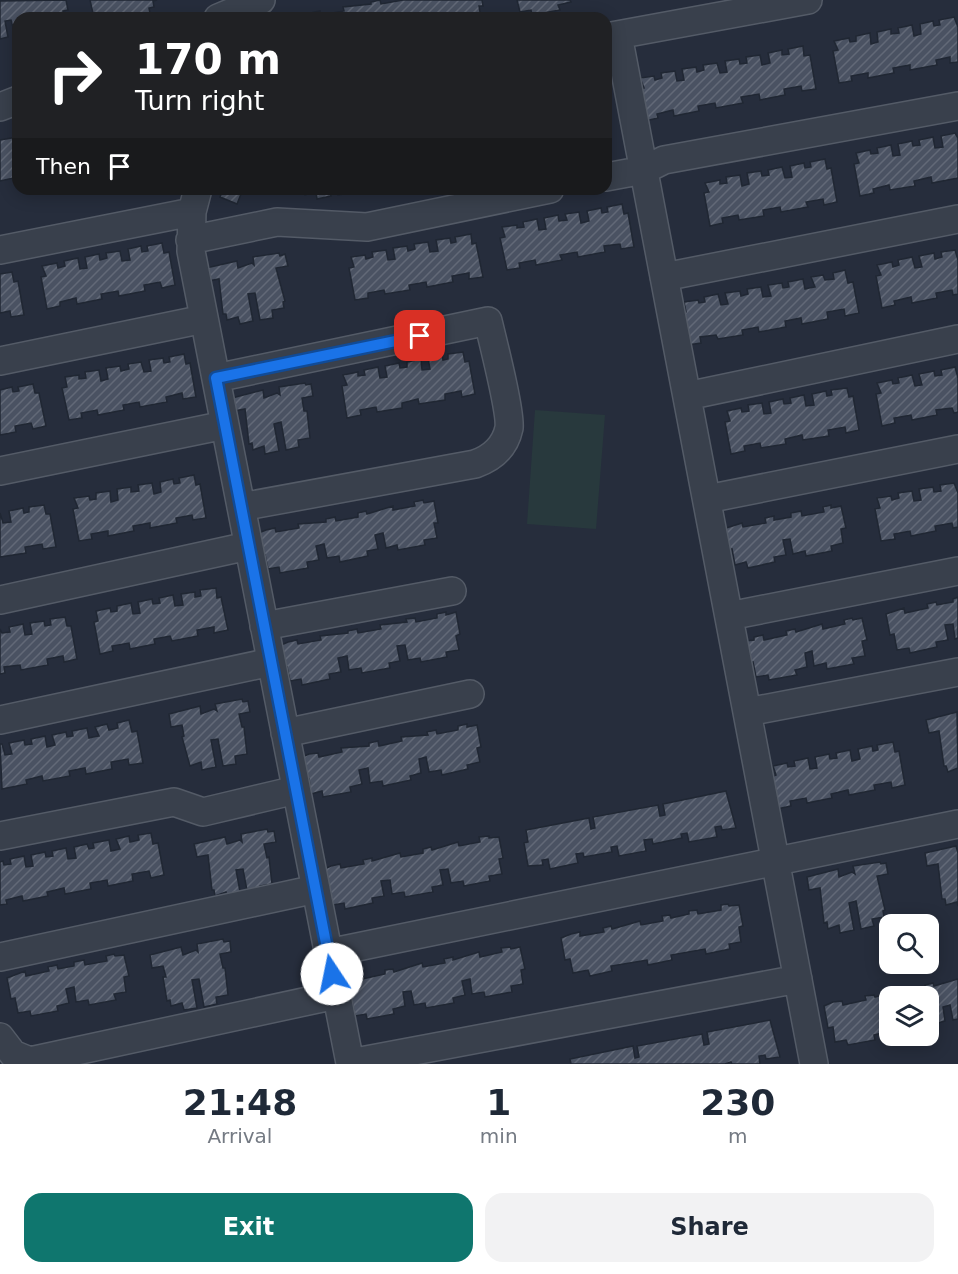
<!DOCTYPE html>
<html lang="en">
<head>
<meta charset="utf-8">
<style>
	:root { --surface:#fff; --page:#f2f2f3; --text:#1f2937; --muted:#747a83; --accent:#0f766e }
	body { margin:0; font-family:"DejaVu Sans",sans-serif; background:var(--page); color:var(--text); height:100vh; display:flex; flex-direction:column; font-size:22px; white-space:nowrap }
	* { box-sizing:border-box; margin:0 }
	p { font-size:20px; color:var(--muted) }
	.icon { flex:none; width:33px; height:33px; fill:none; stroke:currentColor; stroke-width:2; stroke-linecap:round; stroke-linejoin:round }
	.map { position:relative; height:1064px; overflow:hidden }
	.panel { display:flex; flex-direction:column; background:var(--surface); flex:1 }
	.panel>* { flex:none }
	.top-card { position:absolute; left:12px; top:12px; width:600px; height:183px; border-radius:18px; box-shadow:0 3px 15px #0003; background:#202124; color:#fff; overflow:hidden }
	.tools { position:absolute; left:879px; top:914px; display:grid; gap:12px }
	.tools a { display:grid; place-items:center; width:60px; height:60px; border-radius:12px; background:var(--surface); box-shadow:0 3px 15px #0003; font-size:30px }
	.pin { position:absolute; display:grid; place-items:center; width:51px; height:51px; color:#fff; margin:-26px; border-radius:12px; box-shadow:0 3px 9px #0006 }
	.me { position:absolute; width:66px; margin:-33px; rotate:349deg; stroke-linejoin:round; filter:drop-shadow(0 0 4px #0008) }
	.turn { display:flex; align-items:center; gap:21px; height:126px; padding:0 24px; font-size:27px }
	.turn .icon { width:78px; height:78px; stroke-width:2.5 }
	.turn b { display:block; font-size:42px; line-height:51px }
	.then { display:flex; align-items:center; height:57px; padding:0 24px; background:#0003; gap:12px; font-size:22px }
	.eta { display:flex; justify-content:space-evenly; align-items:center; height:102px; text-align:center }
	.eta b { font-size:36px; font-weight:800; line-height:42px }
	.button { display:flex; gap:12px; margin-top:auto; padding:12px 24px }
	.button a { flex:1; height:69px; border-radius:18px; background:var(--accent); color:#fff; font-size:24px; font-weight:800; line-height:69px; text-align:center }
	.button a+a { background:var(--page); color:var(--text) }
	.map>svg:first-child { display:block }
	.grass { fill:#28393d }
	.building { fill:url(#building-hatch); stroke:#202733; stroke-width:1.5 }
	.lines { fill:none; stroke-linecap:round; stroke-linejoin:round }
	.minor-casing { stroke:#545b67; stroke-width:30 }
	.minor { stroke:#39404c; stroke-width:27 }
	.route-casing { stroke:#114b97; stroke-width:15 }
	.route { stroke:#1a73e8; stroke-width:10 }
</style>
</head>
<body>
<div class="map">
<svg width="958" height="1064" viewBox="0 0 958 1064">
	<defs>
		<pattern id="building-hatch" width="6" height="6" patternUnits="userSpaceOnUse" patternTransform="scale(1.5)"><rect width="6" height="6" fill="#4a5262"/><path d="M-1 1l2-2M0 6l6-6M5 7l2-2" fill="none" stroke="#626977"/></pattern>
	</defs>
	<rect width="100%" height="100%" fill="#262d3c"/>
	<path class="grass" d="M535,410L605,415L596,529L527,524Z"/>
	<path class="building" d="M66,0L68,10L63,11L65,18H18V35H15L11,20L5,21L8,37L0,39V1Z
		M90,0H157L153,1L154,7L149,8L151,18H94Z
		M380,0L381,4L403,0H482L483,6H479L481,18H302L311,13L320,11L321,15L344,11L343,7L371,4V2Z
		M517,0H570L571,2L558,5L560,10L532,15L531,10L520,12Z
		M954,17L958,27V62L950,63V57L936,60L937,65L910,70V65L893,68L894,73L868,78V73L851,76L852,81L839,83L833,51L838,50L834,41L849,38L850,42L856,41V36L870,33L871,44L878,42L877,32L891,29V34L899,33L898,28L912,25L914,36L921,34L920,24L933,21L934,26L940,25L939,20Z
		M803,46L804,56L810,55L816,89L802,91L801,86L784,89L785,95L760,100L759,94L741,97L743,103L716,108L715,103L698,106L699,111L674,116L673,110L657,114L658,118L645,121L639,89L644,88L640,78L654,76L655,80L662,78L661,73L675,71L677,81L684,80L682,69L696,67L697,72L704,70L703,65L717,63L720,73L727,72L725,61L739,59L740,64L747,63L746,57L760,55L762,65L770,63L768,53L782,50V55L789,54L788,49Z
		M18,132V177L0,181V140L17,137Z
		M955,133L958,138V178L932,183L931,177L914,181L915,186L890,190L889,185L873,189L874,193L860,196L854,164L859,163L856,153L870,150L871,154L878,153L877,148L891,145L893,156L900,155L898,144L912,141L913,146L920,145L919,140L933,137L935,148L943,147L941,136Z
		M825,159L827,169L831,168L837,202L824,205L823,199L806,202L808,207L781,212L780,207L763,210L764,216L739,220L738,215L722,218L723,223L710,226L704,193L709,192L705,183L720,180V184L727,183L726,177L740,175L742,186L749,184L747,173L761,171L762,176L769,175L768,170L782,167L785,178L792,177L790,166L804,163L805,168L811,167L810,162Z
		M223,189H243L237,204L220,197Z
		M304,189H329L331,196L317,199L316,191L305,195Z
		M337,189H350L351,193L338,195Z
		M622,204L624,214L628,213L634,247L621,249L620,244L604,246L605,252L578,257L577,252L560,255L562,260L536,265L535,260L519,263L520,268L507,270L500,238L505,237L502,227L517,225V228L524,227L523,222L537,219L539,230L546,229L544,218L558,215L559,221L567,220L565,214L579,212L581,223L589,221L587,211L601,208L602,213L608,212L607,207Z
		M471,234L472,244L476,243L483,277L469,279V273L452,276L453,282L427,287L426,282L409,285L410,290L385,294L384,290L368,293V298L355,300L349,268L354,267L351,257L365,255L366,259L373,257L372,252L386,250L388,260L395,259L393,248L407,246L408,251L415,249L414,244L428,242L430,252L438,251L436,240L450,238L451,243L456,242L455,237Z
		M162,243L164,253L169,252L175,285L162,288L160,282L144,285L145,291L119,296L118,291L101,294L102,299L77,304L76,298L60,302V306L47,309L41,277L46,276L42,266L57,263L58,268L65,266L64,261L78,258L80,269L87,268L85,257L99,254L100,260L107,258L106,253L120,251L122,261L130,260L128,249L141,246L142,252L148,251L147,246Z
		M955,250L958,260V294L953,295L952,290L936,293L937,298L912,303L911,297L894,301L895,305L882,308L876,276L881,275L877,265L892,262L893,267L899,265L898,260L912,257L915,268L922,267L919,256L934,253L935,259L942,257L941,252Z
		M279,253L280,256L285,254L288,266L276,268L285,301L283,302L284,308L272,310L273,318L260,320L255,293L248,294L253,321L240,324L238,317L227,320L226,314H223L219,279L208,281L206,268L237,261L238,268L252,263L254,265L253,257Z
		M845,270L848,283L853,282L859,313L845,316L844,309L827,312L828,319L802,324L801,318L785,321L786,327L759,332L758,327L742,330L743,335L718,339L716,335L700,337L701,343L688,345L682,313L686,312L684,302L698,300L699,303L705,302L704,297L718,294L721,305L728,304L725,293L740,291L741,296L748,294L747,289L761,287L763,297L771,296L768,285L782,283L783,288L789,287L788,282L803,279L805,289L809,288L815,287L811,277L823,275L825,280L834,279L833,273Z
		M12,272L14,282L18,281L24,315L11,317L10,311L0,313V274Z
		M463,352L465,362L469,361L475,394L462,397L461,391L445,394V400L419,404L418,399L402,403V408L377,412L376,407L360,410L361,415L347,418L342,386L347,385L343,375L358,372V376L365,375L364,370L378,367L380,378L387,377L385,366L399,363L400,368L407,367V362L421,359L422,370L430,369L428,358L442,355L443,360L448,359V354Z
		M184,354L186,364L190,363L196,397L183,399L182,393L166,397L167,402L140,407L139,402L123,405L124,410L98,415L97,410L81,413L82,418L69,420L62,388L67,387L65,377L79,375V379L86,378L85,372L99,370L101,381L108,379L106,368L120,366L121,371L129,369L128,364L141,362L144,372L151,371L149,360L163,358L164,363L170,362L169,357Z
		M955,367L958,378V412L954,413L952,408L936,410L937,415L912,420L911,415L894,418L895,423L882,426L876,394L881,393L877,383L892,380L893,384L899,383L898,378L912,375L915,386L922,385L919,374L934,371L935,376L942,375L941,370Z
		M305,383L306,385L311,384L313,396L302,398L304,411H307L310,438L298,440L299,447L286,450L281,422L274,424L279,451L265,454L264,446L253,450L252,443L249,444L245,409L234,411L232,398L263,390L264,398L277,393L280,395L279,387Z
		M33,384L35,393H39L46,426L33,429L31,423L15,426L16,432L0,435V390L12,387L13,392L19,391L18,387Z
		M847,388L849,397L853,396L859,430L846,433L845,427L828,430L829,436L803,440L802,435L785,439L786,444L761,448L760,443L744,446L745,451L731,454L725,422L730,421L727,411L741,408L742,412L749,411L748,405L762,403L764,414L771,413L769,402L783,399L784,404L791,403L790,398L804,395L806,406L814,405L812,394L826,391L827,396L832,395L831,390Z
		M194,475L196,485L200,484L206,518L193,520L192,515L176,518L177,523L150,528V523L133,526L134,531L108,536V531L91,534L92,539L79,541L73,509L78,508L74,498L89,496L90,500L96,499V493L110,491L111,502L118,500L117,489L131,487V492L139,491L138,485L152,483L154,494L161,492L160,482L173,479L174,484L180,483L179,478Z
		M954,483L958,493V527L953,528L952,523L935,526L936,531L911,536L910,531L894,534L895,539L881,541L875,509L880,508L877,498L891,496L892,500L899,498L898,493L912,491L914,501L921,500L919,489L933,487L934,492L941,491L940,485Z
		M423,500L424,503L434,501L438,523H434L437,538L424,540L425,545L398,550L397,545L386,548L383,533L375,535L378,549L367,551L368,556L340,562L339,556L327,558L324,544L316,546L319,560L307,562L308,568L280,573L279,567L268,569L265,555L261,556L256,534L266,530L275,528L276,532L299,528L298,524L326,522V519L335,517L336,521L358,517V513L366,511L367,514L393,506V510L415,506L414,502Z
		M44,505L46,514H50L56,547L43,549L42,544L25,547L26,553L0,557V513L3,523L11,522L9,511L23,508L24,513L29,512V507Z
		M831,505V508L841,506L846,528L841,529L843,543L831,546L832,551L806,556L805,551L793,554L790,539L783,540L786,555L774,557L775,562L748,568L746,562L735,565L732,549L728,550L723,529L742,523L743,527L766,523L765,518L774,516V520L791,517V513L801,511L802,516L824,512L823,507Z
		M216,588L217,598L221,597L228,630L214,633V627L197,630L198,636L172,641L170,636L154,639L155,644L130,649L129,643L112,646L113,651L100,654L94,622L98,621L96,611L110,608L111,612L117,611V606L131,603L133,614L140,613L138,602L152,599L153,604L160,603L159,598L173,595L175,606L183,605L181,594L195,592V597L201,596L200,590Z
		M958,597V638L955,639L953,624L945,625L948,640L936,642L937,647L910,653L909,648L897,650L894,634L890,635L886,614L904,608L905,613L928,608L927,604L936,602L937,605L953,602V599Z
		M446,612V615L456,612L460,634L456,636L459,650L446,652L447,657L421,662L420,658L408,660L405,645L397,646L400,661L389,663L390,668L362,673L361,668L349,670L347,656L338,658L341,672L329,674L330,679L302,685L301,679L290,681L287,667L283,668L279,646L288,642L297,640L298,644L321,640L320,636L348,633V631L357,629L358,633L381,629L380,625L407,622L406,619L415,618L416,622L437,618V614Z
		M65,617L67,626H71L77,659L64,662L63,656L47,659L48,665L21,670L20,665L4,667L5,673L0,674V629L2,633L10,632L9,627L23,624L25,635L32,634L30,623L44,621L45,626L51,625L50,619Z
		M852,618L853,620L862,618L867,640L862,641L865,656L852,658L854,664L827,669L826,663L814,666L812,651L805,653L807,667L795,670L797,675L769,680L768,675L756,677L753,662L749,663L745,641L754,640V637L763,635L764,640L787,635L786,631L795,629L796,632L822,624L823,629L845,624L844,620Z
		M242,699L243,702L248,701L250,712L239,714L242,727H244L247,754L235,756L236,764L223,766L218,739L211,740L216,767L202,770L201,762L190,766L182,737L184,736L182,725L171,727L169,714L200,706L201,714L214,709L217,711L215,704Z
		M957,712L958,768L948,772L946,766H944L939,731L929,733L926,720Z
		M129,720L132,732L137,731L143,763L129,765L128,759L111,762L112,769L86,774L85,768L69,771L70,776L43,781L42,776L26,780L27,784L2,789L0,744H2L5,755L12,754L9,743L24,740L25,745L32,744L31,739L45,736L47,747L55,745L52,735L66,732L67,737L73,736L72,731L87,728L89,738L93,737L99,736L95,727L107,724L109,730L118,728L117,723Z
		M467,724V727L477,725L481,747L477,748L480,762L467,765L468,769L442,775L441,770L429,772L426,757L419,759L421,773L410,776L411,780L383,786L382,781L370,783L368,768L359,770L362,784L350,787L351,792L323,797L322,791L311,794L309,779L304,780L300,758L309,754L318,753L319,757L342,752L341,748L369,746V743L378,741L379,746L402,741L401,737L428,735L427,732L436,730L437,734L458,730V726Z
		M893,742L895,752L899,751L905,785L892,788L891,782L874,785L875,790L849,795L848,790L831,794L832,798L807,803L806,798L790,801L791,806L777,809L771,777L776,775L773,766L787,763L788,767L795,766L794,761L808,758L810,769L817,768L815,757L829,754L830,759L837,758L836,753L850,750L852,761L860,759L858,749L872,746L873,751L878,750L877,745Z
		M726,791L736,828L722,830L721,826L715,827L717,837L689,842L687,833L681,834L682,838L653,844L652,839L644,840L646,851L619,856L617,846L611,847L612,852L584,857L583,853L576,854L578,863L550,869L548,859L542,860L543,865L528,866L524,843L528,842L526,830L589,818L591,829L595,828L593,817L658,805L660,816L665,815L663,804Z
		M267,829L268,832L274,831L276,842L264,844L267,858L269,857L272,884L260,886L261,894L248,896L243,869L236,870L241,897L228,900L226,892L215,896L214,890H212L208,855L197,857L194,844L225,837L227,844L240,840L242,842L241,834Z
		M151,833L153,844L158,843L164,875L151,878L149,871L132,874L133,881L108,886L107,880L90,883L91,889L65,894L64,888L47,892L48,896L23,901L22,896L6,900L7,904L0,905V862L3,861L4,865L11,864L10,859L24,856L26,867L33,866L31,855L45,852L46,857L53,856L52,851L66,848L68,859L76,858L74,847L87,844L89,849L94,848L93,843L109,840L111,851L120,849L116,839L129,836L130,842L139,840L138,835Z
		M489,836V838L499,837L503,858L499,859L502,874L489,876L490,881L464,886L463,881L451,883L448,869L440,870L443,885L432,887L433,892L405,897L404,892L392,894L390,880L381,881L384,896L372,898L373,903L345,909L344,903L333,905L330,891H326L322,870L331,866L340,864L341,868L364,864L363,860L372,858V861L400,853L401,857L423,853V849L431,847L432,850L458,842L459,846L480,842L479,837Z
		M956,846L958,853V906L957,902L946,905L945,899H942L938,864L927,866L925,853Z
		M880,862L881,864L886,863L888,874L877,876L885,910L883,911L884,917L872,919L874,926L861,929L856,901L849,903L854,930L840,933L839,925L828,929L827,922L824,923L820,888L809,890L807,877L838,869L839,877L852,872L855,874L853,866Z
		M728,904L729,906L739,905L743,926L739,927L741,942L729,944L730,949L706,954L705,949L671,955L672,960L648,965L647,960L611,966L612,971L590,976L588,970L573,973L570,959L565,960L561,938L571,934L580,932V936L604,932L603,928L611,926L612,929L640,921L641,925L663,921L662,916L670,915L671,918L689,914V911L697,910L698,914L721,910V905Z
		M223,939L224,942L230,941L231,952L220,954L223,968H225L228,995L216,997L217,1004L204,1007L199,979L192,980L197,1008L184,1010L182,1003L171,1006L170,1000L167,1001L163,977H166L163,966L152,968L150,955L181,947L183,955L196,950L198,952L197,944Z
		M510,947L511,949L520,947L525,969L521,970L523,984L511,986L512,992L485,997L484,992L472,994L470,979L462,981L465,995L453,998L454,1003L426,1008L425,1003L414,1005L411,991L403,992L405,1006L393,1009L394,1014L367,1019L366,1014L355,1016L352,1001L347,1002L343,980L352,977L362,975V979L385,974V970L393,969L394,972L422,963L423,967L445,963L444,959L453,957V960L479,952L480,957L502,952L501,948Z
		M114,954L115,956L124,955L129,976L124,977L126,992L114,994L116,1000L89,1005L88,1000L76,1002L74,987L66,989L69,1003L57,1006L58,1011L31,1016L30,1011L18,1013L15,998L11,999L7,978L25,971L26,976L49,971L48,967L57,965L58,969L74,966V962L84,960L85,965L107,961L106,956Z
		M958,979V1019L953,1020L950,1005L943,1007L945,1021L934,1024L935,1028L928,1029V996H890V1017L883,1018L886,1032L874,1035L875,1040L848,1045L846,1040L835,1042L833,1027L828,1028L824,1006L833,1002L842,1001L843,1005L866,1000L865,996L874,995L875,997L903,989V993L926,989L925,985L933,983L934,986Z
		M770,1020L780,1057L766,1059L765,1055L759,1056L760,1064H732L731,1062L725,1064H571L570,1059L633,1046L635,1058L639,1057L637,1046L702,1034L704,1045L709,1044L707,1032Z"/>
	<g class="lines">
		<g class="minor-casing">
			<path id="minor" d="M218,18L261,0
				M618,35L814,1064
				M606,37L808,0
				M0,107L18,100
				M606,177L644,170L664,160L958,106
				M190,240L277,222L367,227L550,189
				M0,250L192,212
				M664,277L958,219
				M0,361L204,319
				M216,378L488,321C493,342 511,412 509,428C505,447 492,458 475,464L241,507
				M687,396L958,339
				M225,425L350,1063L798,979
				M0,471L225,425L191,251L192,212L198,189
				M707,499L958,449
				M0,600L248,546
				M729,616L958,571
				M264,626L452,591
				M747,712L958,672
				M0,720L271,662
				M285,733L470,694
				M0,836L174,802L203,812L296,790
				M328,953L958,824
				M0,957L316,889
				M0,1037L13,1054L30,1061L336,995"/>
		</g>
		<use href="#minor" class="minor"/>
	</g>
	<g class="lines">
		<g class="route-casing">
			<path id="route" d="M332,974L216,378L420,336"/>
		</g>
		<use href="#route" class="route"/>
	</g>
</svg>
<div class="tools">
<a><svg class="icon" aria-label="search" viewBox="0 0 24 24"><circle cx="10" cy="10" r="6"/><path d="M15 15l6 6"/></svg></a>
<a><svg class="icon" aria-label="layers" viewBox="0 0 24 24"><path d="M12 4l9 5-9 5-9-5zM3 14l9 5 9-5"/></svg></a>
</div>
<div class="pin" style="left:420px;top:336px;background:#d93025"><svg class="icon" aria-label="arrive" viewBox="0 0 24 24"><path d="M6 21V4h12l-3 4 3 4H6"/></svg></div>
<svg class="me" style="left:332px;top:974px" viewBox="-20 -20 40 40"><circle r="19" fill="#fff"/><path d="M0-13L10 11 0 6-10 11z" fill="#1a73e8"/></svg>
<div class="top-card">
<div class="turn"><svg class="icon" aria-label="right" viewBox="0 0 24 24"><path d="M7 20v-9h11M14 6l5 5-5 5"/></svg><div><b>170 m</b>Turn right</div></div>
<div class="then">Then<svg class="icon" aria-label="arrive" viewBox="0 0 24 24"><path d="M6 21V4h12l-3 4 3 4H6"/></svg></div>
</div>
</div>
<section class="panel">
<div class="eta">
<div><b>21:48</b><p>Arrival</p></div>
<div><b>1</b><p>min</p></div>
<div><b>230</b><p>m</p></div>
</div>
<div class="button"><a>Exit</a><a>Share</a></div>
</section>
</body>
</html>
